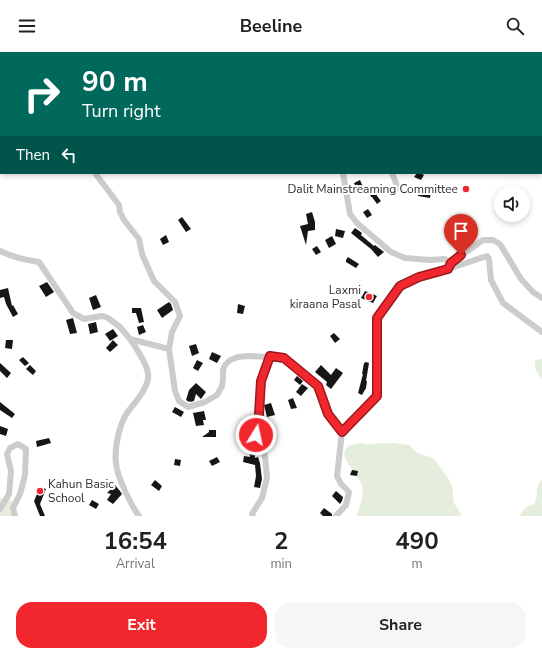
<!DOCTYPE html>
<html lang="en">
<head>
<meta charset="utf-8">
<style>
	:root { --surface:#fff; --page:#f6f6f6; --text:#202124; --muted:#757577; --accent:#f1272d }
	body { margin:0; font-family:"Nunito Sans",sans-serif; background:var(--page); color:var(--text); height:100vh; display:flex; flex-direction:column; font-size:15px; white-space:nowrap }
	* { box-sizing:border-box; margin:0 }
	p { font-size:13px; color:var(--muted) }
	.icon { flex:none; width:22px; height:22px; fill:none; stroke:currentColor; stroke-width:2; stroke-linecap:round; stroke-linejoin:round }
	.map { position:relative; height:464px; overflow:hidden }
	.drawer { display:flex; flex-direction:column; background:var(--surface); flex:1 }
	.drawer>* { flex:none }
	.guide { position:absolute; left:0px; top:0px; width:542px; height:122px; box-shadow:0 2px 6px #0003; background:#00695c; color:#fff; overflow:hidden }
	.fabs { position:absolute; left:494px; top:134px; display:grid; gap:8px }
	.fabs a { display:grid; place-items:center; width:36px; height:36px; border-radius:50%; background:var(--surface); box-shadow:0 2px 6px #0003; font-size:20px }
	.pin { position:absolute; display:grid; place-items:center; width:34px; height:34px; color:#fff; margin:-41px -17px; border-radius:50% 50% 50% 0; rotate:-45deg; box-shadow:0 0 4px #0007 }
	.pin .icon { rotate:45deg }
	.me { position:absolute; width:44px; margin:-22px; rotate:10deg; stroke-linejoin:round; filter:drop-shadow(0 0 3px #0008) }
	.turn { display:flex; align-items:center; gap:14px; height:84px; padding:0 16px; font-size:18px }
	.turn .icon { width:52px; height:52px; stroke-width:2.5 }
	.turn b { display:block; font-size:28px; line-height:34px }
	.then { display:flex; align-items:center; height:38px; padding:0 16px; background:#0003; gap:8px; font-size:15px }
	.eta { display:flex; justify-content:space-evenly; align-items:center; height:68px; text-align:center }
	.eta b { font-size:24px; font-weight:700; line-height:28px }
	.cta { display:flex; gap:8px; margin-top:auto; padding:8px 16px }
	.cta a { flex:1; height:46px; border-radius:16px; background:var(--accent); color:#fff; font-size:16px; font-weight:700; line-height:46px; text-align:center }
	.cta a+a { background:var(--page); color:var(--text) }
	header { display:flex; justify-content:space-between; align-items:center; height:52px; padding:0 16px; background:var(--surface); font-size:18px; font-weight:700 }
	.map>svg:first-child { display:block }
	.green { fill:#e5eddc }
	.building { fill:#161616 }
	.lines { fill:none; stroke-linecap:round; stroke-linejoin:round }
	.street { stroke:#ccc; stroke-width:6 }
	.route-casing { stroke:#9d191d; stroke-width:10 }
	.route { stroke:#f1272d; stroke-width:7 }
	.poi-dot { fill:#f1272d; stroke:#fff; stroke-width:1.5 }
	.labels { text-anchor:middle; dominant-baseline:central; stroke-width:4; stroke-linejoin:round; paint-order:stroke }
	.poi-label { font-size:12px; fill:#2f2f2f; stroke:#fff; text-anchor:end }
</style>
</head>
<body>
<header><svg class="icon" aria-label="menu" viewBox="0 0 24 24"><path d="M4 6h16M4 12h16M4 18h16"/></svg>Beeline<svg class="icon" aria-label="search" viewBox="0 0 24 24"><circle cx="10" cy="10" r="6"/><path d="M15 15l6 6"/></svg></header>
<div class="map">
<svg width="542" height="464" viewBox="0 0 542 464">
	<rect width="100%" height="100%" fill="#fff"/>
	<path class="green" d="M539,307H542V327C537,321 534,317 535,309Z
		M360,391L365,392L392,391L409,393L416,400L422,403L431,405L435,408L449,428L452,434L454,451L462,464H357C359,454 365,443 362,433C357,420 326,395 360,391Z
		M542,428V464H520C523,457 527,454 534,452C535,449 537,446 537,443C537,436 537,433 542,428Z
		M0,446L17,450L12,464H0Z"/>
	<path class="building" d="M417,121H420L424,123L421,128L414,125Z
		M360,128L363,135L357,138L354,131Z
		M371,133L372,137L374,136L377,144L381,149L377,152L372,145H371L367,135Z
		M419,137L431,139L430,146L418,144Z
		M368,157L372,163L367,166L363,160Z
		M312,160L315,170V178L308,179L306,193L300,174L308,172L306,162Z
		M182,165L191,177L186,180L178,168Z
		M355,176L362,181L361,183L374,194L375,193L384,200L378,205L371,197L351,181Z
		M336,177L345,179L343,186L335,184Z
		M166,183L169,190L163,193L160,187Z
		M332,184L336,192L329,196L325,188Z
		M317,194L321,200L316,203L312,197Z
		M348,205L359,212L356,216L346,210V208Z
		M47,230L54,240L46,245L39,234Z
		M8,236L12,254L13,253L18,262L13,265L6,252L4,245L0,246V238Z
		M365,239L377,244L373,251L361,246Z
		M96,243L101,255L93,258L89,246Z
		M169,250L171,252L173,258L162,266L157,258Z
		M238,252L245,254L243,262L237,261Z
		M132,256H141L144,270L139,271L136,261H132Z
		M73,266L77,281L70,282L66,268Z
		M96,270L98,280L90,282L88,272Z
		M143,273L146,280L139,283L137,275Z
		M113,277L118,284L110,289L105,282Z
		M334,281L340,287L335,291L330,284Z
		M6,288H13L12,297L5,296Z
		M113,288L118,293L110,300L106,296Z
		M196,292L199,301L192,304L189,294Z
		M212,300L221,304L217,311L209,307Z
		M23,305L29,311L25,314L19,308Z
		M197,308L203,311L198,319L193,316Z
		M366,310L369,311L366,329H367L366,336L362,343L358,341L363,322H362L364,311Z
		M0,311L11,321L7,326L0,319Z
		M30,313L36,319L33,323L26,317Z
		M321,313L331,323L336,316L343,321L331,337L326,333L327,330L315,320Z
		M297,324L303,329L300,333L294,328Z
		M196,331L206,340L201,347L196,342L194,349L190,350V349L189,350L186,348L189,338Z
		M302,332L308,336L301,344L296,340Z
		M293,346L297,356L291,357L288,348Z
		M0,350L15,362L12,366L0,358Z
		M271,351L275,363L267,365L264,353Z
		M175,355L184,360L181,365L172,360Z
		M204,359L206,368H203L204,373L196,374L193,361Z
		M0,374L8,377L6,384L0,382Z
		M209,378H216V385H202L209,380Z
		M49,386L51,391L37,395L36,389Z
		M254,394L255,406L258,405L260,411L262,427L260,436L254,435L256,424L255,413L243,410L244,404L250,405L249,395Z
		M217,405L220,410L212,414L209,409Z
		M175,407L181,408L180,414L174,413Z
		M352,418L358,419L357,424L350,423Z
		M155,428L162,434L159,439L151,433Z
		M115,433L120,439L122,442L113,452L107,448L111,442L107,441Z
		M40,435L46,437L40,452L45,464H40L34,449Z
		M336,439L343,445L342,449L340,452L332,444Z
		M92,448L99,452L96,457L89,453Z
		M324,456L332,462V464H323L320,461Z"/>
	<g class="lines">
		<path class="street" d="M240,0V1
			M267,0L268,1
			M541,70H542
			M95,121L119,153L120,160L124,168L139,187L142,202L154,229L175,250L180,264L172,280L169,297
			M343,121L350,162L357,171L391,200L405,206L430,208L445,207L451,211
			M392,121L398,136
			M0,199C12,205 25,208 39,210L73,261L84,267L102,264L108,266L120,275L130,287L169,297L175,339L179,349L188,355L205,350L217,343L222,334L223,327V318L225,313L230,308L238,305L248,304L284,306L318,334L328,363L342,380L377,344V265L401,233L419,225L448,217L451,211L483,188H493L500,192L521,227L533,240L542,246
			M448,217L487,204L489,207L491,228L503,251L542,280
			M130,287C136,296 147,311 148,322C150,335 134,351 127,361C119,373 114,397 116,411C117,425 131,453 139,464
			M0,457L9,442L11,419L7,402L10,396L18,392L26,397L25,423L20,442L13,456L15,464
			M253,464L252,462L262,446L267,426L265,404L256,383L259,362L261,329L270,304
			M336,464L346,453L349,440L341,432L337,424L342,380"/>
	</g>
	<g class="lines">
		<g class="route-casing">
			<path id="route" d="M256,383L259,362L261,329L270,304L284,306L318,334L328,362L342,380L377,344V266L400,234L419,225L448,217L451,211L461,203"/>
		</g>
		<use href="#route" class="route"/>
	</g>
	<g class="poi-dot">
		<circle cx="466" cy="137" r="4"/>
		<circle cx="369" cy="245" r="4"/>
		<circle cx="40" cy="439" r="4"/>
	</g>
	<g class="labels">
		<g class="poi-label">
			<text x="458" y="137">Dalit Mainstreaming Committee</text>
			<text x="361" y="238">Laxmi<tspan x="361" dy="14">kiraana Pasal</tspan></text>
			<text x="48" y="432" text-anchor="start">Kahun Basic<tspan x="48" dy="14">School</tspan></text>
		</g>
	</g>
</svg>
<div class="fabs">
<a><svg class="icon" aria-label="sound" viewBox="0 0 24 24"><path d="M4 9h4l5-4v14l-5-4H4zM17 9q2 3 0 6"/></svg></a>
</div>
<div class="pin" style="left:461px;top:203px;background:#d93025"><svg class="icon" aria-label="arrive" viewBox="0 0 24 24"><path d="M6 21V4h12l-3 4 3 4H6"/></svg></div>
<svg class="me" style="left:256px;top:383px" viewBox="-20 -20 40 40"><circle r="17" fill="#f1272d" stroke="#fff" stroke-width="3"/><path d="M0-11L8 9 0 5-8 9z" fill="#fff"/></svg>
<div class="guide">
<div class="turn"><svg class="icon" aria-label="right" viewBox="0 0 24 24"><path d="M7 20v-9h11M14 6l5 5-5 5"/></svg><div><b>90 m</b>Turn right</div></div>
<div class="then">Then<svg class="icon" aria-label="left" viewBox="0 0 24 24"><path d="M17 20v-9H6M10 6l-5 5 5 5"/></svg></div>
</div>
</div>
<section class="drawer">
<div class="eta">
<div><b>16:54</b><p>Arrival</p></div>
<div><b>2</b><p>min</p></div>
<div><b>490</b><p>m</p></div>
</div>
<div class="cta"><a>Exit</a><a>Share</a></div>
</section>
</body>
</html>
